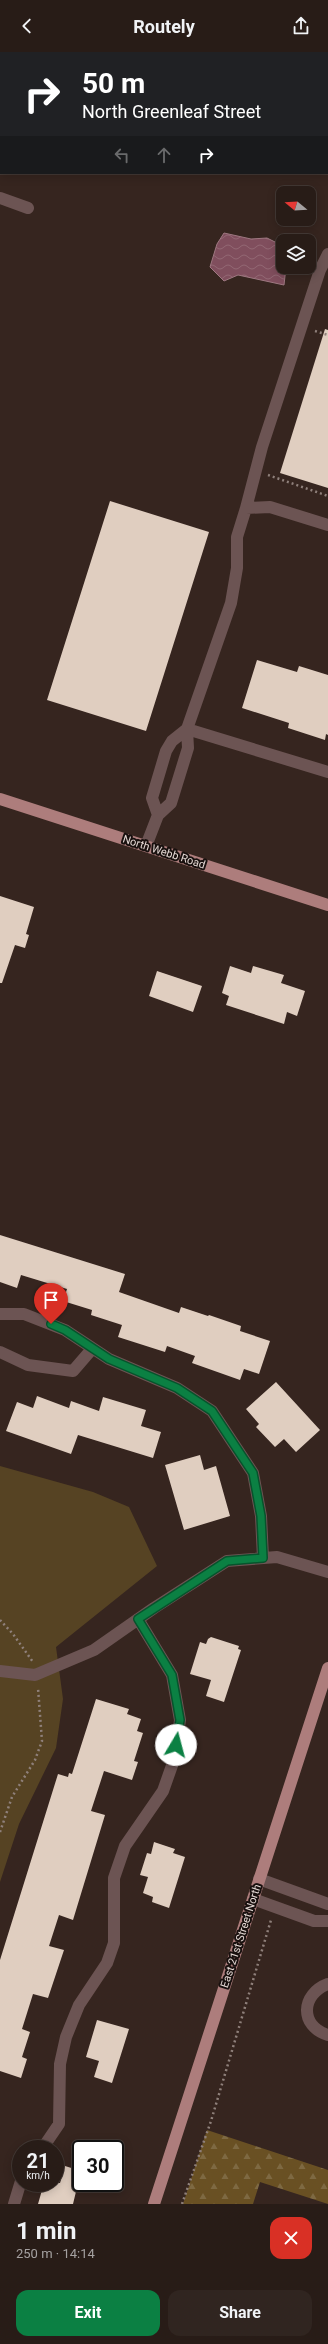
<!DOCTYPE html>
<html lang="en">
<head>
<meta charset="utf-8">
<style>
	:root { --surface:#281c17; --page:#302520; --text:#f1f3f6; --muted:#a5a1a1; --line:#443a36; --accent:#0b8043 }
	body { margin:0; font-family:Roboto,sans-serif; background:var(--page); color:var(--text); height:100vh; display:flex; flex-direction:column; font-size:15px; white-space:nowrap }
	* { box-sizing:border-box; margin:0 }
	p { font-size:13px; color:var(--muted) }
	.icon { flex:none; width:22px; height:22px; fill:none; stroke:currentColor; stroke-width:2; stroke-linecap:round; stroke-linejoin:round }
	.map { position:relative; height:2152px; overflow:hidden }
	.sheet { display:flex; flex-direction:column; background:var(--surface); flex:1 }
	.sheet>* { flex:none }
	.hud { position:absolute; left:0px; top:0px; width:328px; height:122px; box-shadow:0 2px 10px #0003,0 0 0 1px var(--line); background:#202124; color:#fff; overflow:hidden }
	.needle { width:26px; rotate:288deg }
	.buttons { position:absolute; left:276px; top:134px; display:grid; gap:8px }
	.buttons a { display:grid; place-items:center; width:40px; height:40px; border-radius:8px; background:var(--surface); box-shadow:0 2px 10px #0003,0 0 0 1px var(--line); font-size:20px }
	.speed { position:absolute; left:12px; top:2088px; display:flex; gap:8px; font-size:20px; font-weight:700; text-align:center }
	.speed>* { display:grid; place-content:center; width:52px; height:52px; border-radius:50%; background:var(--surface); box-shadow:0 2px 10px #0003,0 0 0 1px var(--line); line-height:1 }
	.speed small { font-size:10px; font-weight:400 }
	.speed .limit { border:2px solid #111; border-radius:6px; background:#fff; color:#111 }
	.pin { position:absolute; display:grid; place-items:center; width:34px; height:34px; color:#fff; margin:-41px -17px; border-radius:50% 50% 50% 0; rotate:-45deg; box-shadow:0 0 4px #0007 }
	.pin .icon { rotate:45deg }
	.me { position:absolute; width:44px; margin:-22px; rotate:8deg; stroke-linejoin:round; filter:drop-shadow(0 0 3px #0008) }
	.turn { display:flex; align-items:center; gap:14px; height:84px; padding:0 16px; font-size:18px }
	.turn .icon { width:52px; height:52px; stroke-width:2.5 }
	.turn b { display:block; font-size:28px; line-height:34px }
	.lanes { display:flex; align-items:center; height:38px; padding:0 16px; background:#0003; justify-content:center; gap:20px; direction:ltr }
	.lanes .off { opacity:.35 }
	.round { display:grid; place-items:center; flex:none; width:42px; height:42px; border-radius:12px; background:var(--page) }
	.summary { display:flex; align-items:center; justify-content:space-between; height:68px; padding:0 16px }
	h1 { font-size:24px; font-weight:700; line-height:30px }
	.button { display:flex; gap:8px; margin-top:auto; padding:8px 16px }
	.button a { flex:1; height:46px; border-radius:12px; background:var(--accent); color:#fff; font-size:16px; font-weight:700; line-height:46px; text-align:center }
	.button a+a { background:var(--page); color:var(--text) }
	header { display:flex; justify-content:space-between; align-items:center; height:52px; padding:0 16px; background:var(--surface); font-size:18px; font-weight:700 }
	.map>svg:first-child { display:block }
	.grass { fill:#564323 }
	.forest { fill:url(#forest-firs) }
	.water { fill:url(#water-waves); stroke:#9e7881 }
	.building { fill:#e0cec0 }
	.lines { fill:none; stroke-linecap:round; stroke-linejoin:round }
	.path { stroke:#8f807b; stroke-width:2.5; stroke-dasharray:2 3; stroke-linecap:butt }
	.minor { stroke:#6c5453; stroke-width:12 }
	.major { stroke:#ad7d7c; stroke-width:12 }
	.route-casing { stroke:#07532c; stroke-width:10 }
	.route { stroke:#0b8043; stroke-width:7 }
	.labels { text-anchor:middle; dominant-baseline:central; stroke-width:4; stroke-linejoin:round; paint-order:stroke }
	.street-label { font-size:11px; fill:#e5d9d5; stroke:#18100e }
</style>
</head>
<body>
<header><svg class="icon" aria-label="back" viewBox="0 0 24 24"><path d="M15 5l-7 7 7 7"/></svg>Routely<svg class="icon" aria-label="share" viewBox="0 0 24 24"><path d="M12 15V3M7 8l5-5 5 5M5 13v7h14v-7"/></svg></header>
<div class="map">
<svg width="328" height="2152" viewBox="0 0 328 2152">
	<defs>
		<pattern id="forest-firs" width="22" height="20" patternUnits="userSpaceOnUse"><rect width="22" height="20" fill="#695023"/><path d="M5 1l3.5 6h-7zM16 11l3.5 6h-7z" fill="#7e6942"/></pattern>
		<pattern id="water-waves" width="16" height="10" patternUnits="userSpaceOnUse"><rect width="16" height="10" fill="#804e5d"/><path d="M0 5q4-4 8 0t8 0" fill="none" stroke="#926773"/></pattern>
	</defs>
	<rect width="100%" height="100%" fill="#36251f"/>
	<path class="grass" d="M0,1414L93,1440L129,1455L157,1514L56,1595L63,1647L56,1696L19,1772L0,1830Z"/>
	<path class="forest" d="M207,2078L328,2118V2152L260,2130L253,2152H183Z"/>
	<path class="water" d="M224,181L251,187L267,186L281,193L283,215H286L284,233L238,223L224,229L210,215L217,192Z"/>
	<path class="building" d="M325,277L328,278V436L280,421Z
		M110,449L209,480L146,679L47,648Z
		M257,608L297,620L299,614L328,623V683L326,682L325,688L288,676L289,671L242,656Z
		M0,844L34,855L26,882L29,883L25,896L15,893L2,931H0Z
		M230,914L251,921L253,914L284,923L281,931L305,939L297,964L287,960L284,972L226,953L229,944L222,941Z
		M157,919L202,934L193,960L149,944Z
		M0,1183L125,1222L119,1240L179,1261L181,1255L208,1264L209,1263L241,1274L240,1279L270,1289L259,1322L244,1317L240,1328L192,1311L195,1304L167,1294L165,1300L118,1285L122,1273L91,1263L92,1258L63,1249L67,1237L21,1223L17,1236L0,1230Z
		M276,1330L320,1378L296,1400L284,1387L275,1395L256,1375L259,1372L246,1357Z
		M37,1344L69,1356L71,1349L99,1359L103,1345L146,1358L141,1374L161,1380L153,1406L78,1383L71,1402L6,1379L17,1350L33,1356Z
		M200,1403L204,1418L216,1414L230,1464L184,1478L165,1413Z
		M211,1585L239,1594L238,1597L241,1598L224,1650L206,1644L211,1628L190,1622L200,1590L206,1592L208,1587Z
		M96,1647L129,1657L127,1662L141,1667L137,1679L143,1681L134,1709L138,1710L132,1728L104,1719L91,1759L105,1763L73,1868L59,1863L49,1894L64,1898L48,1946L33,1942L22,1977L30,1980L22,2005L27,2007L21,2026L0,2019V1908L58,1722L68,1725L69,1721L72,1722Z
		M154,1790L175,1797L173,1801L185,1805L169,1856L152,1850L153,1845L143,1841L148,1825L140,1823L147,1801L151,1802Z
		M97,1968L129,1977L112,2031L94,2025L99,2009L86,2005Z
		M65,2114L81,2119L73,2152H38L44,2131H60Z"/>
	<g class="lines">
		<path class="path" d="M315,279L328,283
			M268,423L328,444
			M0,1568L13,1582L33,1610
			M0,1780L12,1745L35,1708L42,1689L38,1636
			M182,2152L211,2069L271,1868"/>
		<path class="minor" d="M0,146L28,156
			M246,456L262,395L320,218L328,202
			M187,677L328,720
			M158,763L152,746L166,699L172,689L187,677
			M146,794L158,763L171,751L188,696L187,677L231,551L237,516V485L246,456L270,455L328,473
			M0,1262H24L65,1278L109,1307L177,1336L212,1359L253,1421L261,1464L263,1506
			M0,1300L28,1313L73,1319L92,1297
			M0,1619L35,1623L94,1598L154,1556L227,1509L277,1505L328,1520
			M259,1827L328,1852
			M253,1847L314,1869H328
			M328,1932C301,1942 299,1974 328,1983
			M42,2097L59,2072L60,2012L66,1985L79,1953L107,1911L114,1891V1826L125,1794L163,1739L175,1705L180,1668L172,1623L138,1567
			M14,2152L21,2129"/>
		<path class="major" d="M0,747L328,853
			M154,2152L328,1616"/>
	</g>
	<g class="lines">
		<g class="route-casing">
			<path id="route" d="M51,1272L65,1278L109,1307L177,1336L212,1359L253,1421L261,1464L263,1506L227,1509L138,1567L172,1623L180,1668L176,1693"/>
		</g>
		<use href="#route" class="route"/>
	</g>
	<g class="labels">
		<g class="street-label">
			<text transform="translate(164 800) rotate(18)">North Webb Road</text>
			<text transform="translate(241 1884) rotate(-72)">East 21st Street North</text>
		</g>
	</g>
</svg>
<div class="buttons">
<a><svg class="needle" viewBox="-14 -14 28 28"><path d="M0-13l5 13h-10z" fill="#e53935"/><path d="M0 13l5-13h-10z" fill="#a5a1a1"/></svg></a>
<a><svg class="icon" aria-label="layers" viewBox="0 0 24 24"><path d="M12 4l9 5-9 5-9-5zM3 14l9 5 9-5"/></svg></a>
</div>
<div class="speed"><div>21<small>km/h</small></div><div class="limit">30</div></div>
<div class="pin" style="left:51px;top:1272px;background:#d93025"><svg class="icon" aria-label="arrive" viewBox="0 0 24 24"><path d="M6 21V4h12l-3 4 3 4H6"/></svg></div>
<svg class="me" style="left:176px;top:1693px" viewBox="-20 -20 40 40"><circle r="19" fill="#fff"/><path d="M0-13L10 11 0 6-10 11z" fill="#0b8043"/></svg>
<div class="hud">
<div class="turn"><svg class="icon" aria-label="right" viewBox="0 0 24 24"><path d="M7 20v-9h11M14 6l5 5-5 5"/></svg><div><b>50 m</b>North Greenleaf Street</div></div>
<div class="lanes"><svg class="icon off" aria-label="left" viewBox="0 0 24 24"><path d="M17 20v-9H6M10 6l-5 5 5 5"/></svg><svg class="icon off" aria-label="ahead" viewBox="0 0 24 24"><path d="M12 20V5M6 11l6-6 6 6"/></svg><svg class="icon" aria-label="right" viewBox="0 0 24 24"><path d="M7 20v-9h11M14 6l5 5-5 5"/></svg></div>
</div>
</div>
<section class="sheet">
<div class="summary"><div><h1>1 min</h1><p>250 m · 14:14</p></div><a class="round" style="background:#d93025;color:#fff"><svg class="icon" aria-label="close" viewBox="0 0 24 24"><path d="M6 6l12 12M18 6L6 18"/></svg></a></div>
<div class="button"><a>Exit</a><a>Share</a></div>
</section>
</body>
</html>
